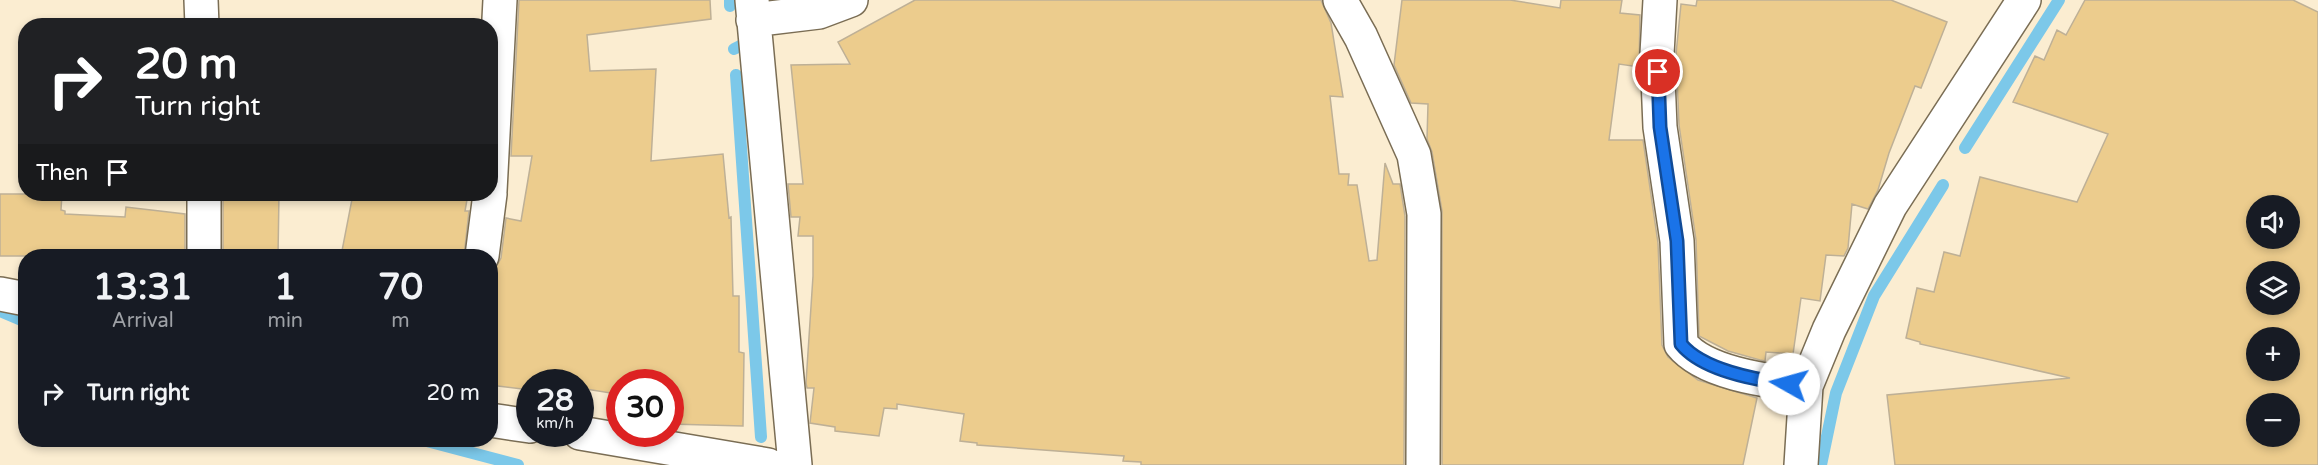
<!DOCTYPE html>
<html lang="en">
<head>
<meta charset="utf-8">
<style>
	:root { --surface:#171b24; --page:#20242c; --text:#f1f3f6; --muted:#9ea1a6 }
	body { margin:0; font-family:"Varela Round",sans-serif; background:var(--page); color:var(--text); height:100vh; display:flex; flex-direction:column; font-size:22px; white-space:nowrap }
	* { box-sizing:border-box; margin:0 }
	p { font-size:20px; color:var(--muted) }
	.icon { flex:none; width:33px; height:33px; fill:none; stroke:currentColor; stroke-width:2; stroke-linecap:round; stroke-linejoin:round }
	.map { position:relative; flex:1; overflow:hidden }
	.sheet { position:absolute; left:18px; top:249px; width:480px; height:198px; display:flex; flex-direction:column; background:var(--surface); border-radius:24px; box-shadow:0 3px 9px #0003 }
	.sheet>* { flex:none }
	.banner { position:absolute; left:18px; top:18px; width:480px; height:183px; border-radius:24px; box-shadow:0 3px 9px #0003; background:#202124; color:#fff; overflow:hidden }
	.tools { position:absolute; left:2246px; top:195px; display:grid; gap:12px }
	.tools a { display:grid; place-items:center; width:54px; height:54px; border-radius:50%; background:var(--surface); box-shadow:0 3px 9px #0003; font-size:30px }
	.speed { position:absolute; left:516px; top:369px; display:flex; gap:12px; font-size:30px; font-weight:700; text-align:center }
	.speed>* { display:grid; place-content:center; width:78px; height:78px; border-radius:50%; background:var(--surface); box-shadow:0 3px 9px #0003; line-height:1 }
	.speed small { font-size:15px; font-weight:400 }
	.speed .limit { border:9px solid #d22; background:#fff; color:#111 }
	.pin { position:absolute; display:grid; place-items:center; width:51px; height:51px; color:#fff; margin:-26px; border:3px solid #fff; border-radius:50%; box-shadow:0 2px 6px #0007 }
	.me { position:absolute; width:66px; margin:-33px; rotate:277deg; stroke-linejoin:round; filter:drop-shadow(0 0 4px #0008) }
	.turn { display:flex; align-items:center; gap:21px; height:126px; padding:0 18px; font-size:27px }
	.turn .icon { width:78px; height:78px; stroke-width:2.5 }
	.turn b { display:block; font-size:42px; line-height:51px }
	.then { display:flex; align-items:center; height:57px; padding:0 18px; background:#0003; gap:12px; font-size:22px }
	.eta { display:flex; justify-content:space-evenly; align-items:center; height:102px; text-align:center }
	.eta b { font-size:36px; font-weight:700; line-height:42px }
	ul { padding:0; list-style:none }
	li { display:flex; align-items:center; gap:18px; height:84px; padding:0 18px }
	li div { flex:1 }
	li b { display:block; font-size:22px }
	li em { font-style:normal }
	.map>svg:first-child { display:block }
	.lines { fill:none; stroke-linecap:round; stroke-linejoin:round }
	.stream { stroke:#7cc8e9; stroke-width:12 }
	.building { fill:#eccc8d; stroke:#beb096; stroke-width:1.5; fill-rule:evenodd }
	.minor-casing { stroke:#7a6d54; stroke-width:36 }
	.minor { stroke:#fff; stroke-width:33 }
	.route-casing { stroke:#114b97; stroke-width:15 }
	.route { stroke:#1a73e8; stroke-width:10 }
</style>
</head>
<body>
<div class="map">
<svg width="2318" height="465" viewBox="0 0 2318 465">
	<rect width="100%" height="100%" fill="#fbedd1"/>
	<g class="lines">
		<path class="stream" d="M730,0V6
			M734,49L750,41
			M736,75L761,437
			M1965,148L2059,0
			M0,311L26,322
			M423,440L518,465
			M1821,465L1836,393L1874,296L1943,185"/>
	</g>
	<path class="building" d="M519,0H710L711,19L587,35L590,71L656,69L651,161L723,154L729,218L731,217L733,296H739V352L744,353L743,426L670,424V382H620V411L608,409L611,393L580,388V382L530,379V390L490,385V314L495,269L501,258L506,218L521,221L532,156H511Z
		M915,0H1321L1331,23L1343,97L1330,96L1339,174H1349L1348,185H1357L1369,261L1377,260L1385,163L1393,184H1400L1405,216L1404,465H1141V462L1123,461L1124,456L977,445V443L960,441L964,414L897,404V409L884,408L879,436L835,431V427L810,423L814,388H807L806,383L813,276V236H798L800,217H791L788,184H803L791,65L850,64L838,42Z
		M1402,0H1510L1560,8L1561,0H1622L1620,13L1640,15L1639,67L1619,64L1609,140H1643L1658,243L1662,345L1668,357L1698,380L1757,398L1743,465H1442V211L1432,152L1427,139L1428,104L1411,103L1394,65Z
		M1697,0H1891L1947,22L1921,88L1915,86L1889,153L1878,190L1868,209L1852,204L1848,248L1844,256L1826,255L1820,301L1801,298L1793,354L1766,352L1765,361L1760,360L1728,351L1699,336L1696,240L1679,125L1676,54L1681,4L1696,6Z
		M2085,0H2293L2318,12V465H1895L1887,395L2070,378L1920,344V342L1906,338L1917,288L1934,292L1944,252L1960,256L1980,177L2077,202L2108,134L2013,102L2035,56L2044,60L2057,30L2066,35ZM2256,206H2289V238H2256ZM2256,272H2289V304H2256ZM2256,338H2289V370H2256ZM2256,404H2289V436H2256Z
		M0,194H62L61,210L65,211V214L125,217L126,207L185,214V256H0Z
		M223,194H279L278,256H223Z
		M353,194H468L465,211H469L464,256H341Z"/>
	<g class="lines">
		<g class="minor-casing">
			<path id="minor" d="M201,0L202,26
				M752,0L795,465
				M1340,0L1361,37L1414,155L1424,214L1423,465
				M1660,0L1657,54L1660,127L1677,241L1681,344C1705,374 1769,381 1806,386
				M753,20L819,12L851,0
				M490,191L500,0
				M204,194V256
				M482,256L490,194
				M0,294L26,299
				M490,420L530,426
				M580,433L768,465
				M1801,465L1806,386L1829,330L1890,206L2024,0"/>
		</g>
		<use href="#minor" class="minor"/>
	</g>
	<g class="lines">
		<g class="route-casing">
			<path id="route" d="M1658,72L1660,127L1677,241L1681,344C1702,370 1756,380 1789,384"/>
		</g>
		<use href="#route" class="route"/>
	</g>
</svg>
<div class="tools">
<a><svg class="icon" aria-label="sound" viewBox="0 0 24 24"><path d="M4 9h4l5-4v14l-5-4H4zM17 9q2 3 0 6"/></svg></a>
<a><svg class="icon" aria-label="layers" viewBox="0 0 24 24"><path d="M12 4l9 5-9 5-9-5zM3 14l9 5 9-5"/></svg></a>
<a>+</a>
<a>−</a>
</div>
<div class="speed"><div>28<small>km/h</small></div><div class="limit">30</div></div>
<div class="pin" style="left:1658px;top:72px;background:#d93025"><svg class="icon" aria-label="arrive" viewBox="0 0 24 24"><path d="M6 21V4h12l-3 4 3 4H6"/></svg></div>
<svg class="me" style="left:1789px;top:384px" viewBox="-20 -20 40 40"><circle r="19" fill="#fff"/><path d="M0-13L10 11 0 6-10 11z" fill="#1a73e8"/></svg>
<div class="banner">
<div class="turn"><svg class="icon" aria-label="right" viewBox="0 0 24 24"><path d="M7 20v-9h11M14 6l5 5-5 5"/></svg><div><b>20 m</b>Turn right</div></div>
<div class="then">Then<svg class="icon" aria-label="arrive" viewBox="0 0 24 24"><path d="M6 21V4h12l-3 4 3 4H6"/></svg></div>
</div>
<section class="sheet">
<div class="eta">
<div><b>13:31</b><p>Arrival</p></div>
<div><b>1</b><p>min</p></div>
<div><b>70</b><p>m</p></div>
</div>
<ul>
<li><svg class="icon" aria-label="right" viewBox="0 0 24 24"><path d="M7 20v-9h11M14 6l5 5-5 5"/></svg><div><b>Turn right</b></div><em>20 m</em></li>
</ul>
</section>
</div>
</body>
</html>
